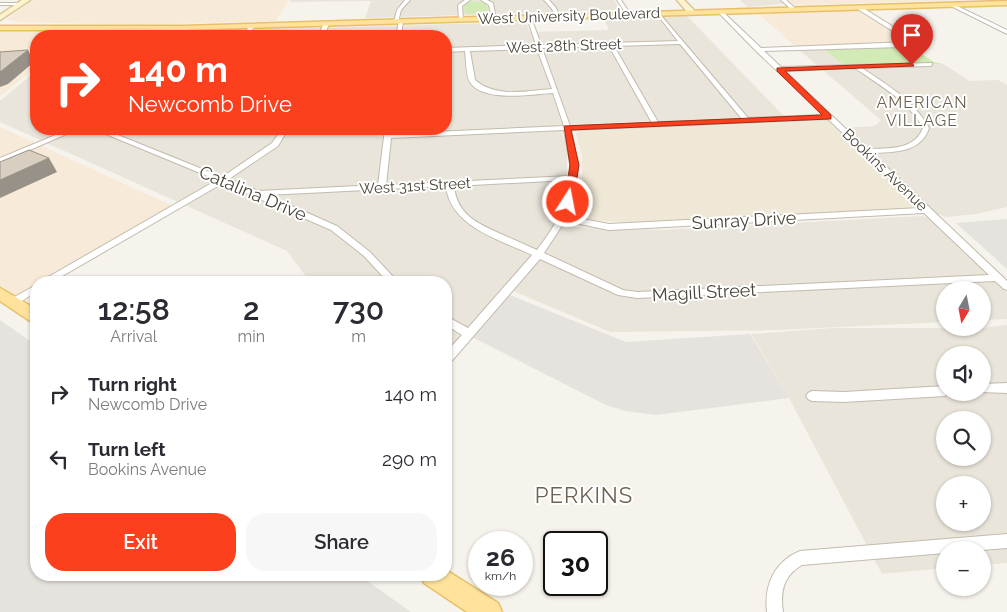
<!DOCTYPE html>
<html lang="en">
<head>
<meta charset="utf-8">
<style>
	:root { --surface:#fff; --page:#f7f7f7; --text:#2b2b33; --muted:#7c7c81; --accent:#fc3f1d }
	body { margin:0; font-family:Raleway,sans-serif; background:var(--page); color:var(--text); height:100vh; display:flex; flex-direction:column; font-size:19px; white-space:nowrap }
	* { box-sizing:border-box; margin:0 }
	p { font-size:16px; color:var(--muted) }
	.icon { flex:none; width:28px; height:28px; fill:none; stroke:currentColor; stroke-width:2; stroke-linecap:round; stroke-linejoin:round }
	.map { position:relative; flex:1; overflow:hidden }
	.side { position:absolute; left:30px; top:276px; width:422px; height:305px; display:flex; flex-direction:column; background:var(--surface); border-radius:20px; box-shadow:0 1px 4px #0004 }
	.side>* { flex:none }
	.banner { position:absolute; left:30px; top:30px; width:422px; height:105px; border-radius:20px; box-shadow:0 1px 4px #0004; background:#fc3f1d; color:#fff; overflow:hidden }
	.needle { width:32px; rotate:190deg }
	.controls { position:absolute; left:936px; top:281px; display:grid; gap:10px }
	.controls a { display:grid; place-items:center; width:55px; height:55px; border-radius:50%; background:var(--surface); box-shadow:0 1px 4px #0004; font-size:25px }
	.speed { position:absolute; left:468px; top:531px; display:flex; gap:10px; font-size:25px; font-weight:700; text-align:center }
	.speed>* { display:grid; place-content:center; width:65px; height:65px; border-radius:50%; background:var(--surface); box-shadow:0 1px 4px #0004; line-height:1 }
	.speed small { font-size:12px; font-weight:400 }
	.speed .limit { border:2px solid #111; border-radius:8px; background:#fff; color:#111 }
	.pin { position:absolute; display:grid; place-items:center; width:42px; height:42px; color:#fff; margin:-51px -21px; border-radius:50% 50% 50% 0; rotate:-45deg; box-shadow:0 0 5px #0007 }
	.pin .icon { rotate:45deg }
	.me { position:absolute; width:55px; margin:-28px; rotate:11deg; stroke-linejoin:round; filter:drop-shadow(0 0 4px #0008) }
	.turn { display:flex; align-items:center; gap:18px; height:105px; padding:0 15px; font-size:22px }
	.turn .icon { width:65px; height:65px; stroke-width:2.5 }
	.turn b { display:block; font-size:35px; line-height:42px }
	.eta { display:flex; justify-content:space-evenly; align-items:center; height:85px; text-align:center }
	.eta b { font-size:30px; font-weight:600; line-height:35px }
	.action { display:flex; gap:10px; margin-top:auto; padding:10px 15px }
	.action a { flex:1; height:58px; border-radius:20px; background:var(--accent); color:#fff; font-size:20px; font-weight:600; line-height:58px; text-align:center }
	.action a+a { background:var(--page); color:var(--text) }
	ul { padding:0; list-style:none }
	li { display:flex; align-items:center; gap:15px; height:65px; padding:0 15px }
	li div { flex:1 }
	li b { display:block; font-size:19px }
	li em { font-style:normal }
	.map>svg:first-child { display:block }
	.residential { fill:#eae5da; fill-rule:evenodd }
	.commercial { fill:#f7ead8 }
	.industrial { fill:#e6e2dd }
	.education { fill:#efe8d6 }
	.green { fill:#d2eab5 }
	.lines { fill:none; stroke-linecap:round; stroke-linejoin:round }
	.street-casing { stroke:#c2bbae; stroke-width:2 }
	.secondary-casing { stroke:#d6c79b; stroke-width:3 }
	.primary-casing { stroke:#e6c16a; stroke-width:3 }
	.street { fill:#fff; fill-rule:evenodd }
	.secondary { fill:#fff3cd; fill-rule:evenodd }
	.primary { fill:#ffe39c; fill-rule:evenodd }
	.shaded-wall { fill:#979187 }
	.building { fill:#d8cfc1; stroke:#979187 }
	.route { fill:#fc3f1d; stroke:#a42913 }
	.labels { text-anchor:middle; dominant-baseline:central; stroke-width:4; stroke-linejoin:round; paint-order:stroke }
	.far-street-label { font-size:15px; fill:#4b4439; stroke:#fff }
	.far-neighbourhood-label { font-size:16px; letter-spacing:1px; fill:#6e6250; stroke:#fff }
	.street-label { font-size:18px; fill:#4b4439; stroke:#fff }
	.near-neighbourhood-label { font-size:22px; letter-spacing:1px; fill:#6e6250; stroke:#fff }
</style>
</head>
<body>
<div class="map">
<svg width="1007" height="612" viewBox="0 0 1007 612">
	<rect width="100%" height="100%" fill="#f6f3ec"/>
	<path class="residential" d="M291,0H614L620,10L365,18L371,1L290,2Z
		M740,0H779L784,4L748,7Z
		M687,16L784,116L559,125L567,148V171L554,220L572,227L661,230L922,216L931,219L1007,293V319L983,320L982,290H945V322L777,330L610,332L504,287L446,353V282H310L287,251L0,122V101L36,71V129H446V36H78L82,33H128L526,22L530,32L609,30L604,20Z
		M822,48L846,67L943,64L970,81L998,80L1007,85V207L976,214L946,217L927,210L840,128L875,126L881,120L798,49Z
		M1007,325V563L983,565L982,550H945V568L882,574L789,398L751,334L832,328H982ZM945,355H982V392H945ZM945,420H982V458H945ZM945,485H982V522H945Z"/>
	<path class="commercial" d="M33,0H289L276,21L138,25L17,22L6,19Z
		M787,0H971L794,5Z
		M869,10L931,49L917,51L908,45L798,49L759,14Z
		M0,31H50L79,32L74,36H36V67L0,97Z
		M0,127L175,207L46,282H36V288L13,302L0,293Z"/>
	<path class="industrial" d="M1007,219V269L956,223Z
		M505,293L626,342L750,334L789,398L656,415L625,411L606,405L468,335Z
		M0,320L36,345V575H359L411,612H0Z"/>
	<path class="education" d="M833,120L828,121L917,205L908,208L633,223L593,220L573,215L581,189L582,171V157L576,134L578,131Z"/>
	<path class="green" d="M470,1L486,3L489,14H465L464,4Z
		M908,45L934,62L943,64L846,67L822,48Z"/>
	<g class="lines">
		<g class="street-casing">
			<path id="street" d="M405,0H410L401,10L398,22H394L397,10Z
				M465,0H470L462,6L463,19L461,20L459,19L458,5Z
				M481,0H487L493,3L496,19L492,18L489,5Z
				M544,0H549L556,8L560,17H556L552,9Z
				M617,0H621L631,15H627Z
				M781,0H786L796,9L792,10Z
				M0,3H21L23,4L21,5H0Z
				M953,4L1007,30V34L951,6Z
				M856,6H860L911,38L913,43L902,47L764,51L781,67L932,63V65L930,66L862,68C887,85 915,101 929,128C921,153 894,152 872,153L1007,281V290L1004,289L995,281L637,298L618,295L540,259L450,363L446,364V352L462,335L446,325V316L468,328L532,255C501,240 450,227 446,186L267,195L337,226L370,252L398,282H388L364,256L331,230L223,183L52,282H41L43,280L217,180L96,130L95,129H103L222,177L272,143L282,129H288L278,146L229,179L258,191L378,185L385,129H391V134L564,126L553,93C533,94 483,103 470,82C466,77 466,58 465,51L446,52V48L536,45L527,17L529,16L531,17L541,45L678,41L656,13L658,12L748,118L824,115L756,51L718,12L722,11L761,48L907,42V40L856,8ZM680,44L742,119L658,122L614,46ZM609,46L652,123L570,126L542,48ZM537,49L552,89C526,91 496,98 475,80L470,51ZM855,68C879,85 909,101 923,128C914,151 888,148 867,149L785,71ZM828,119L920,208L609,224L567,216C581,185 579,163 571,130ZM564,130L570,163V176L386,185L391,138ZM570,180C567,207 553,229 537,250C525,245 513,239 501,234C477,223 457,215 454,186ZM924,213L989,275L637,292L623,290L544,253L565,221L609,230Z
				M401,20L403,21L401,36H396L399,21Z
				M326,22L329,24L324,36H319L323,24Z
				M250,25L255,26L247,36H243Z
				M182,27L187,28L179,36H174Z
				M115,28L120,29L112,36H107Z
				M70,129H78L0,163V158Z
				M36,285V292L17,304H9L8,302L9,300Z
				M1007,383V393L979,392H982V384Z
				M945,386V392H950L945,396L844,402L812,401L808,399L806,396L808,393L812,391L844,392Z
				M1007,534V548L982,550H945V553L802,565C783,576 780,592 783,612H767C764,585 774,562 800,551Z"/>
		</g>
		<g class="secondary-casing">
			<path id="secondary" d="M22,0H30L0,20V15Z
				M677,0H684L696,12L689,14Z"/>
		</g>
		<g class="primary-casing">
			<path id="primary" d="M1007,1V5L184,30H0V26H184Z
				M0,288L36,309V323L30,321L0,301Z
				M446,570L498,603L502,612H467L424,583L420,575H446Z"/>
		</g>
		<use href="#street" class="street"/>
		<use href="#secondary" class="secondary"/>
		<use href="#primary" class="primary"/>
	</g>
	<path class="shaded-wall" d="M28,50L34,62L8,84L0,87V72Z
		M49,158L57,172L0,198V180Z"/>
	<path class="building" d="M28,50L0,72V52Z
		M29,150L49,158L0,180V162Z"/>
	<path class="route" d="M912,63L914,66L785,71L831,115V119H829L571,130L579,165L573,202L568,205L564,202L570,165L564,126L822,115L777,71V68Z"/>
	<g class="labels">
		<g class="far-street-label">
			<text transform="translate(569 16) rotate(-2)">West University Boulevard</text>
			<text transform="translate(564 46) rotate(-2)">West 28th Street</text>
			<text transform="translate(885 170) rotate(44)">Bookins Avenue</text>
			<text transform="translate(415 186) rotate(-3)">West 31st Street</text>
		</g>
		<g class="far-neighbourhood-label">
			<text x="922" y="102">AMERICAN<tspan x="922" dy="18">VILLAGE</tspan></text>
		</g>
		<g class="street-label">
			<text transform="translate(253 193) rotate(23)">Catalina Drive</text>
			<text transform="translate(744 220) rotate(-3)">Sunray Drive</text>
			<text transform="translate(704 292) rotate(-3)">Magill Street</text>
		</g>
		<g class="near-neighbourhood-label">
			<text x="584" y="495">PERKINS</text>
		</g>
	</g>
</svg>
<div class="controls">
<a><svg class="needle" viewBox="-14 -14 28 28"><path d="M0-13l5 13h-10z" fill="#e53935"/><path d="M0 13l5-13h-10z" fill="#7c7c81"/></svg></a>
<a><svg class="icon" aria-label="sound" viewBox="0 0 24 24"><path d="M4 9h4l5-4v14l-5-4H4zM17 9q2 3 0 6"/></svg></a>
<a><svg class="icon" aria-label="search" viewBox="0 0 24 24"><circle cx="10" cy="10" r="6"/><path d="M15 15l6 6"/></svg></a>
<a>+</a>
<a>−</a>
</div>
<div class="speed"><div>26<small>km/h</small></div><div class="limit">30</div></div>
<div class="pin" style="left:912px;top:65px;background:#d93025"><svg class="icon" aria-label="arrive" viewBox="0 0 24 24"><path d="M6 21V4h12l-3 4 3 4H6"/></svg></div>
<svg class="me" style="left:568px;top:202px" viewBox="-20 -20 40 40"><circle r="17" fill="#fc3f1d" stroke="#fff" stroke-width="3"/><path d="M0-11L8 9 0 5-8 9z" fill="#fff"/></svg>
<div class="banner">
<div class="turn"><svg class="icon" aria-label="right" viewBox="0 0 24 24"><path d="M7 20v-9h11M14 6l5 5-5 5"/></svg><div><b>140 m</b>Newcomb Drive</div></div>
</div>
<section class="side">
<div class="eta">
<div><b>12:58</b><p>Arrival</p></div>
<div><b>2</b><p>min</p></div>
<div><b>730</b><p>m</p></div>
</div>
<ul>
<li><svg class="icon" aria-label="right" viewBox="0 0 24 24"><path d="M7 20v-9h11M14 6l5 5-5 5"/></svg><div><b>Turn right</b><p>Newcomb Drive</p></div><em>140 m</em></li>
<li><svg class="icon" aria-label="left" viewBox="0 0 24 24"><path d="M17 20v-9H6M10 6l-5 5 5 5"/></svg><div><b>Turn left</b><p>Bookins Avenue</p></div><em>290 m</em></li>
</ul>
<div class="action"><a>Exit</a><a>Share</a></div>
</section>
</div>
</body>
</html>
